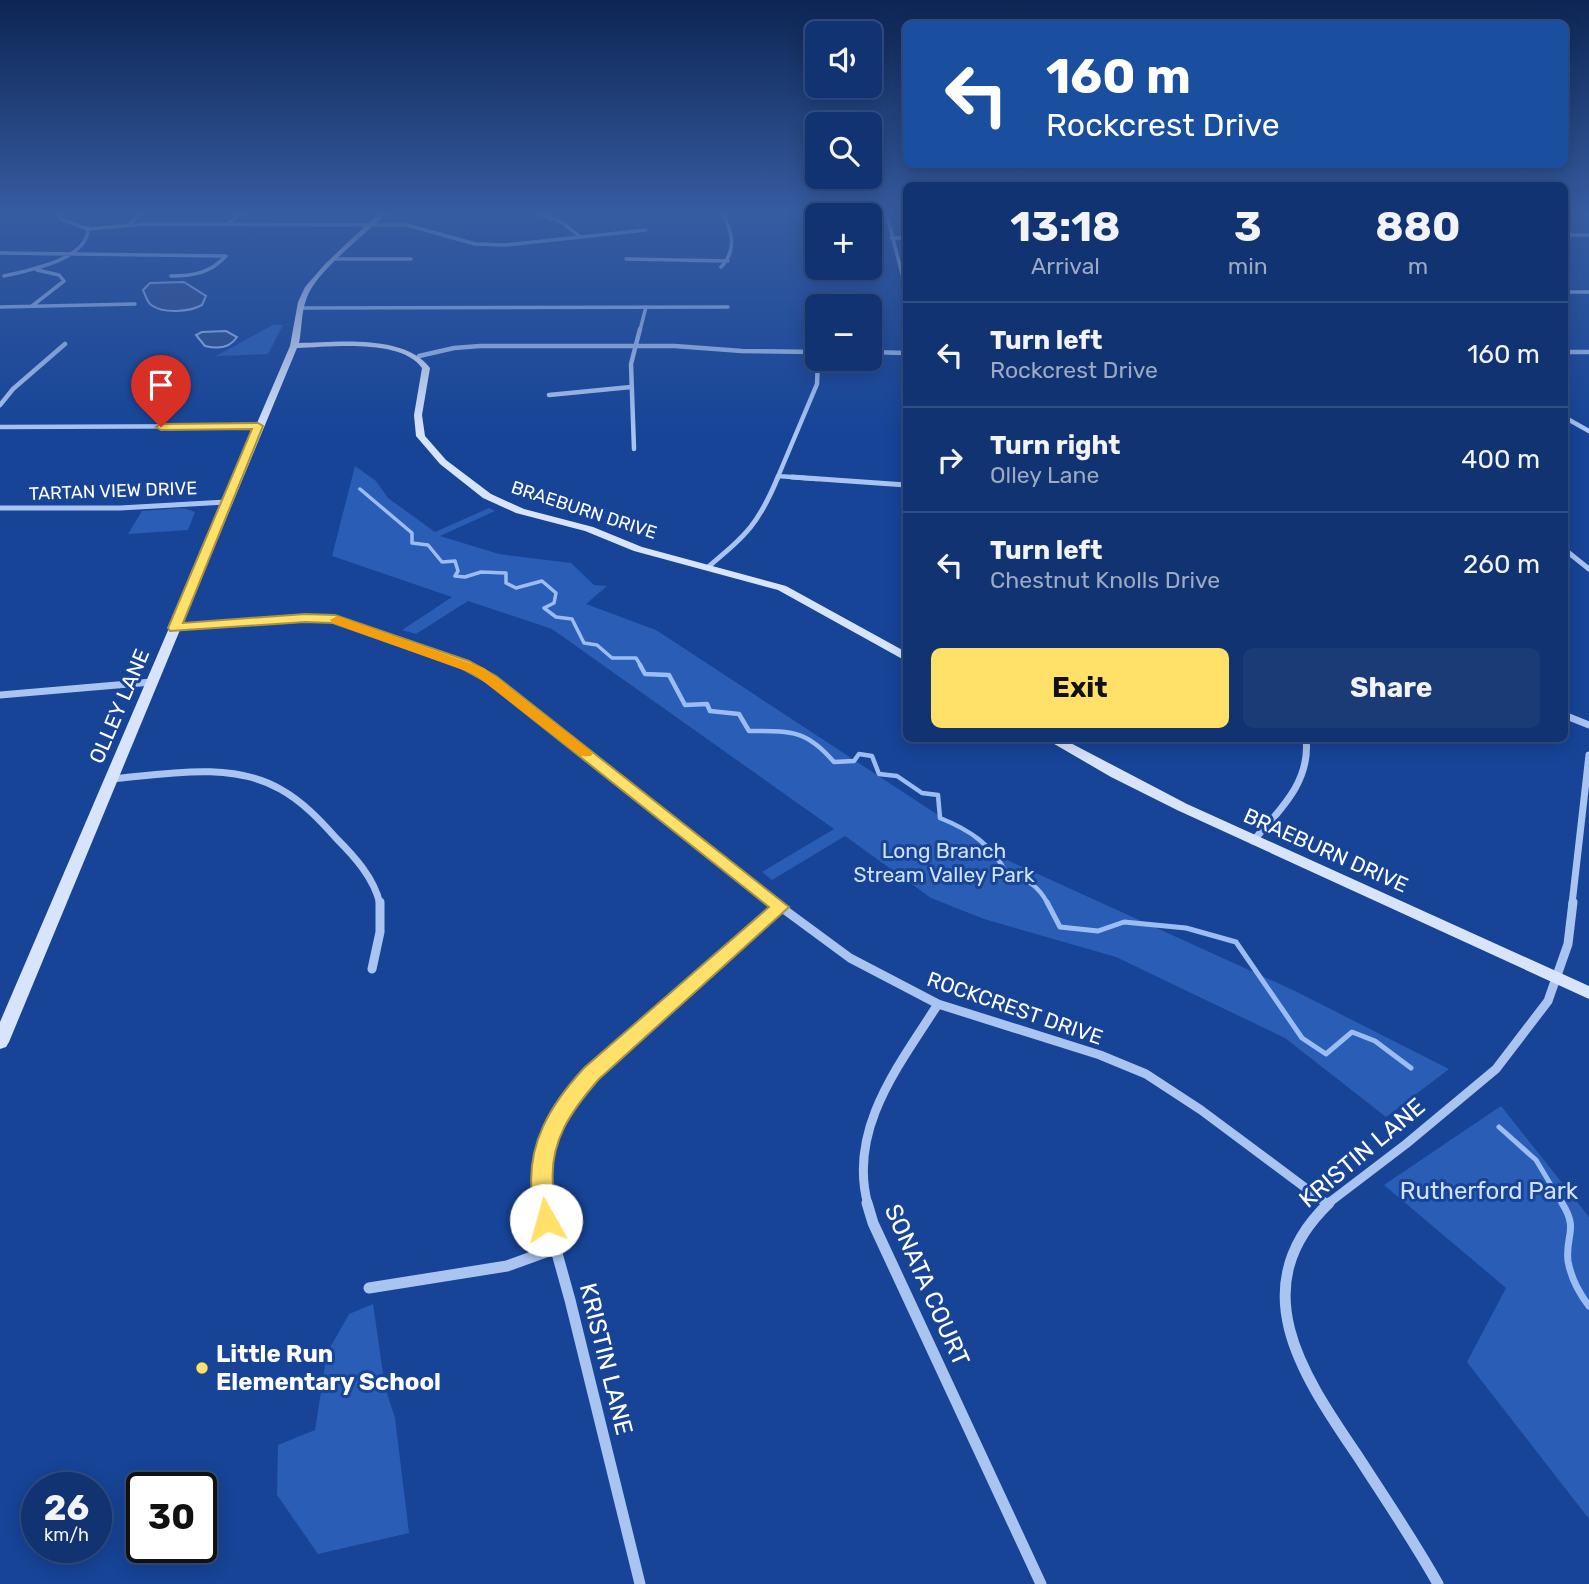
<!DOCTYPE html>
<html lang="en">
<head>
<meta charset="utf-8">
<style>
	:root { --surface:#113371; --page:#1a3b76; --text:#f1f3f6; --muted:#9caac3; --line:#304e84; --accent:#ffe069 }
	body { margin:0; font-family:Rubik,sans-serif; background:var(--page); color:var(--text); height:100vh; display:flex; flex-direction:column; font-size:26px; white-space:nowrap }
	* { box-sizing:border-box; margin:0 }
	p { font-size:23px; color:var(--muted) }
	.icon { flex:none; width:38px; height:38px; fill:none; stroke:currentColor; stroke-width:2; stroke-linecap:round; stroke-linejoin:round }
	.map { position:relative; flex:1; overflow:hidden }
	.drawer { position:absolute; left:903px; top:182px; width:665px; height:560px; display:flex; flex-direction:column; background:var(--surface); border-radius:10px; box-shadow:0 4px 18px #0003,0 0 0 2px var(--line) }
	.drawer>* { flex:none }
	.hud { position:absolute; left:903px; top:21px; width:665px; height:147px; border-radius:10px; box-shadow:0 4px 18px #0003,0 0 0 2px var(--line); background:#1a4fa0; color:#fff; overflow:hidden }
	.controls { position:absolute; left:805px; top:21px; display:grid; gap:14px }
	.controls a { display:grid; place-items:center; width:77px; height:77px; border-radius:10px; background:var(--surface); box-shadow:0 4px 18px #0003,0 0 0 2px var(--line); font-size:35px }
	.speed { position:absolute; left:21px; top:1472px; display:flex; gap:14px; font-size:35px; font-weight:700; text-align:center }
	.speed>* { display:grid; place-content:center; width:91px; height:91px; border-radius:50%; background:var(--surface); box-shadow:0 4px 18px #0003,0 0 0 2px var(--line); line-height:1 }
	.speed small { font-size:18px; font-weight:400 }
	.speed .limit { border:4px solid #111; border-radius:10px; background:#fff; color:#111 }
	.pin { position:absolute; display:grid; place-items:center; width:60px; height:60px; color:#fff; margin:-72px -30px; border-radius:50% 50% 50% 0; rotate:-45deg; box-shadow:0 0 7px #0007 }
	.pin .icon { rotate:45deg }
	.me { position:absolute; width:77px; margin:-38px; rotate:353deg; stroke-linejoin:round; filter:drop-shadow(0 0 5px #0008) }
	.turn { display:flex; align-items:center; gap:24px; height:147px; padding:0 28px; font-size:32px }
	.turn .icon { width:91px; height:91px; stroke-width:2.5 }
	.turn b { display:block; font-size:49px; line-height:60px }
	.eta { display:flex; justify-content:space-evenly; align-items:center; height:119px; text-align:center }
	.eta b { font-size:42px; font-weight:700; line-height:49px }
	.action { display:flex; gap:14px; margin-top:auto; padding:14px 28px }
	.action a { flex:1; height:80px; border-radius:10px; background:var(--accent); color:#111; font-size:28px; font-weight:700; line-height:80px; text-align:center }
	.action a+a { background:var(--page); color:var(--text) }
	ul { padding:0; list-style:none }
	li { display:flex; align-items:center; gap:21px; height:105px; padding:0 28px; border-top:2px solid var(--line) }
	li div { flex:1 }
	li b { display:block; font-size:26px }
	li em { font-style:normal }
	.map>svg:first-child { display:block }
	.green { fill:#2a5db5 }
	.water { fill:#2a4b89; stroke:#9cbdf4; stroke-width:2 }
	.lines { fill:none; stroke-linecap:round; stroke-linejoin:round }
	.stream-far3 { stroke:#9cbdf4; stroke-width:3.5 }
	.stream-far2 { stroke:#9cbdf4; stroke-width:4.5 }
	.stream-far1 { stroke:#9cbdf4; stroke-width:5 }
	.stream { stroke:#9cbdf4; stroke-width:7 }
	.street-far5 { stroke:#a9c4f1; stroke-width:3.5 }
	.street-far4 { stroke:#a9c4f1; stroke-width:4.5 }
	.street-far3 { stroke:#a9c4f1; stroke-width:5 }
	.street-far2 { stroke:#a9c4f1; stroke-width:7 }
	.street-far1 { stroke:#a9c4f1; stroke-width:9 }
	.street { stroke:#a9c4f1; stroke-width:11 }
	.secondary { fill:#d8e4fc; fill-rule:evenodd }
	.route { fill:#ffe069; stroke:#a69244; stroke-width:2 }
	.slow { fill:#f59e0b }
	.poi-dot { fill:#ffe069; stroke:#174497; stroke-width:2.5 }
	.labels { text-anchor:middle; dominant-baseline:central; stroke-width:6; stroke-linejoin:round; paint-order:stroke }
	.far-street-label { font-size:18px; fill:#fff; stroke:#174497 }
	.street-label { font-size:21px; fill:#fff; stroke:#174497 }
	.park-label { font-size:21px; fill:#d0e1fc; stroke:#174497 }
	.near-street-label { font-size:24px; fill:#fff; stroke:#174497 }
	.near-park-label { font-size:24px; fill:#d0e1fc; stroke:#174497 }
	.near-poi-label { font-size:24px; font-weight:bold; fill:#fff; stroke:#174497; text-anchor:start }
</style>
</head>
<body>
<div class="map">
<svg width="1589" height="1584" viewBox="0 0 1589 1584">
	<rect width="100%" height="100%" fill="#174497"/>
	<path class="green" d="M273,325H283L268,354L216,356Z
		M355,466L376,481L388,498L435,532L489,508L495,511L440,536L499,554L571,563L594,585L607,586L586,604L656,630L1005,859L1295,991L1449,1069L1386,1117L1285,1038L1116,957L984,919L931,898L845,836L772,880L762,872L834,829L552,629L468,601L416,634L402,630L452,597L332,556Z
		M183,508L195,512L188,530L128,534L142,511Z
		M1501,1106L1589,1217V1519L1467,1362L1506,1288L1384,1185Z
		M373,1304L385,1387L395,1418L409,1533L318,1554L277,1495L278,1445L315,1430L327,1353L349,1314Z"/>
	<path class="water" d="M184,282L206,296L202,305C189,312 164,314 151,305C147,302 145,294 143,290L150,283Z
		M226,331L237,337C230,348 217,349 205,346L196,335L202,332Z"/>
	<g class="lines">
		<path class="stream-far3" d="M360,489L412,533V543L428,545L442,562L455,561L458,571L455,576L465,577L481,572L506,573V583L516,588L542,581L556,593L554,603L544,608L556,617L572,619L584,643L597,645L612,658H636L641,666"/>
		<path class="stream-far2" d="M640,665L645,674L669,675L685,705L707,704L710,711L739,714L749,731C790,731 806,729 834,762L854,761L859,754L872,756L879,774L897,776L922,793L938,795L940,818C970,830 992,845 1007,874C1027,879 1038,885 1048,904"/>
		<path class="stream-far1" d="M1047,902L1060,927L1098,931L1124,922L1186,928L1236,942L1302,1038L1326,1054L1352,1032L1375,1041L1411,1068
			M1499,1127L1536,1160L1563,1205"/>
		<path class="stream" d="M1562,1203C1579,1230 1565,1235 1568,1261C1571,1278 1579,1293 1589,1306"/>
		<path class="street-far5" d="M535,212L563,223L579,236
			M721,212C733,230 737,251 721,267
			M886,212L906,289
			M129,224L143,212
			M228,224L243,212
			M88,229L145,224L407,225L475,244L505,245L646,230
			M1564,235H1589
			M891,238H906
			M0,253L226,256C210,273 194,276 171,276
			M336,259H411
			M626,259L728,261
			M4,276C29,270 87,260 88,229L61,219L58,212
			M1564,292H1589
			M32,306L64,281L59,275L37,270
			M0,307L135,304
			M301,308L728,307
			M640,330L646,307"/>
		<path class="street-far4" d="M870,352L906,353
			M1564,352H1589
			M419,356L454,348L480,346H675L742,351L817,352
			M549,395L631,387
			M0,405L13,389L65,344
			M1564,417L1589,431
			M0,427L258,426
			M634,449L631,364L640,329
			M778,476L817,479
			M777,479L817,384L818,359"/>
		<path class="street-far3" d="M792,477L906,485
			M0,508H120L226,502
			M1564,549L1589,569
			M708,567C747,534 758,525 778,477
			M174,628L305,618L335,619L466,666"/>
		<path class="street-far2" d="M462,665L479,671L776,904
			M0,695L152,682
			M1564,715L1589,725
			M112,779C165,774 232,761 280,789C302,801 320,820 336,838C355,857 374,878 380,904
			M1253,841C1280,810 1311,782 1306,738
			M1572,904L1589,755"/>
		<path class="street-far1" d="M774,902L850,958L938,1004L1100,1055L1146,1074L1201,1110L1327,1204
			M372,969L380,932V902
			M543,1205C536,1161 551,1123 577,1088L780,907
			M868,1205C847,1129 900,1064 938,1004
			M1326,1205L1406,1144L1496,1069L1548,1001L1568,944L1573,902"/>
		<path class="street" d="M543,1203L570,1300L640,1584
			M867,1203L873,1223L1041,1584
			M1329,1203C1240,1288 1305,1378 1359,1458C1386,1500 1414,1541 1438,1584
			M369,1288L507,1266L554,1249"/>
		<path class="secondary" d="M380,212H387C365,236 315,271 306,300C301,314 302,329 299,343C337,342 405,334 430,368L422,415L425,436L446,460L491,494L524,509L593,527L642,547L786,586L906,652V661L778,590L634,551L585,531L516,513L483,498L440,464L416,436L414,415L422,368C401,338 330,347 297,348L9,1042L6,1047L0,1049V1022L290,346L298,302L305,287L325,264Z
			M1044,738H1061L1187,804L1589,986V999L1177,810L1111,777Z"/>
	</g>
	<linearGradient id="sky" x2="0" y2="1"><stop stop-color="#0d2553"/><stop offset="0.49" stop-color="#365ca1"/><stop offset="1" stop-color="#365ca1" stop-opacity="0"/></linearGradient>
	<rect width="1589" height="434" fill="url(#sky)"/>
	<path class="route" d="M258,423L263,426L183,623L305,614L335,615L469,661L496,676L789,907L599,1079C572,1110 549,1141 553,1185C554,1199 560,1215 554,1227L546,1230L538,1227C533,1217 533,1206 532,1195C526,1144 551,1104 584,1068L769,907L486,682L459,667L333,623L305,622L170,631L168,628L252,429L161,430L156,427L161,424Z"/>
	<path class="slow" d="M337,616L484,668L593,753L591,756H580L474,674L332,623L330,620Z"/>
	<circle class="poi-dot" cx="202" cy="1368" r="7"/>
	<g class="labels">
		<g class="far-street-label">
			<text transform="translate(113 491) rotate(-2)">TARTAN VIEW DRIVE</text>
			<text transform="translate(584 510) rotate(18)">BRAEBURN DRIVE</text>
		</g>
		<g class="street-label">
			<text transform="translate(119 706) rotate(-67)">OLLEY LANE</text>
			<text transform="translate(1326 850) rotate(24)">BRAEBURN DRIVE</text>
			<text transform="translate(1015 1008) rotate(19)">ROCKCREST DRIVE</text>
		</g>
		<g class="park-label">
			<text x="944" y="850">Long Branch<tspan x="944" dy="24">Stream Valley Park</tspan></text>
		</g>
		<g class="near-street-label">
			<text transform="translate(1362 1153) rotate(-40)">KRISTIN LANE</text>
			<text transform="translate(927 1285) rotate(66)">SONATA COURT</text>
			<text transform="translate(606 1359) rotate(76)">KRISTIN LANE</text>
		</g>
		<g class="near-park-label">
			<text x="1489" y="1191">Rutherford Park</text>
		</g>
		<g class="near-poi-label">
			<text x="216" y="1354">Little Run<tspan x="216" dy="28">Elementary School</tspan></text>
		</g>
	</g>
</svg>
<div class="controls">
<a><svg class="icon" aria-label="sound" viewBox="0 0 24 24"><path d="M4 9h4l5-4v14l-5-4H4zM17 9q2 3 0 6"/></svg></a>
<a><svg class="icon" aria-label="search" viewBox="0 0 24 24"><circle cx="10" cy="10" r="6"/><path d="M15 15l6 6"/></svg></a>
<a>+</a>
<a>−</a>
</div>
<div class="speed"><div>26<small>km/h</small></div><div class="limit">30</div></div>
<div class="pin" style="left:161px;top:427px;background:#d93025"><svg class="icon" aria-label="arrive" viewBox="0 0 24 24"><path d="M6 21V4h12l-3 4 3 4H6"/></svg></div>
<svg class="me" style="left:546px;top:1220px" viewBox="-20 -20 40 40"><circle r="19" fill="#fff"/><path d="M0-13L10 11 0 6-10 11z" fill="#ffe069"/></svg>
<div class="hud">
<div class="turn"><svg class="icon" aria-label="left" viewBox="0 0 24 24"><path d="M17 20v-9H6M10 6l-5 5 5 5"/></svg><div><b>160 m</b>Rockcrest Drive</div></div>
</div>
<section class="drawer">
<div class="eta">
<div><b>13:18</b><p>Arrival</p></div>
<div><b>3</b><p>min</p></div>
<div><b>880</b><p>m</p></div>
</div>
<ul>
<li><svg class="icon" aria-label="left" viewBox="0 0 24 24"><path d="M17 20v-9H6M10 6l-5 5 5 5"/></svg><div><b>Turn left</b><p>Rockcrest Drive</p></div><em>160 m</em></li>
<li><svg class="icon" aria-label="right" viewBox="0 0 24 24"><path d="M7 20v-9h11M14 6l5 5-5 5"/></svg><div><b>Turn right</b><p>Olley Lane</p></div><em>400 m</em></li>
<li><svg class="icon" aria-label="left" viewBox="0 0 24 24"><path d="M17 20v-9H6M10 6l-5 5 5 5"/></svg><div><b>Turn left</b><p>Chestnut Knolls Drive</p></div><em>260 m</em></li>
</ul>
<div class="action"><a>Exit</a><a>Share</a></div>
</section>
</div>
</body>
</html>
